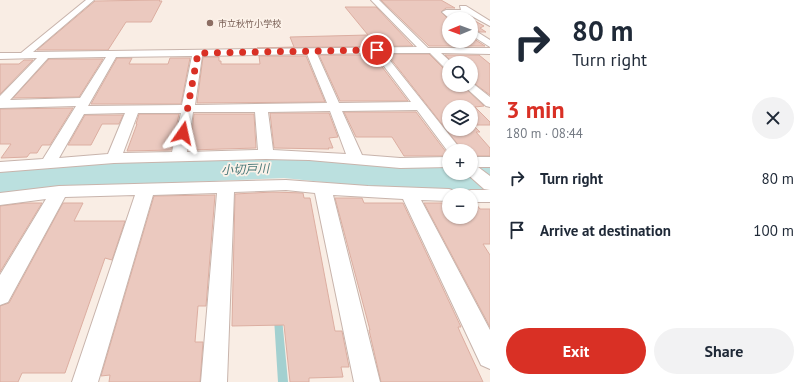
<!DOCTYPE html>
<html lang="en">
<head>
<meta charset="utf-8">
<style>
	:root { --surface:#fff; --page:#f2f2f3; --text:#1f2937; --muted:#747a83; --accent:#d93025 }
	body { margin:0; font-family:"PT Sans","Noto Sans JP",sans-serif; background:var(--page); color:var(--text); height:100vh; display:flex; flex-direction:column; font-size:15px; white-space:nowrap }
	* { box-sizing:border-box; margin:0 }
	p { font-size:13px; color:var(--muted) }
	.icon { flex:none; width:22px; height:22px; fill:none; stroke:currentColor; stroke-width:2; stroke-linecap:round; stroke-linejoin:round }
	.map { position:relative; flex:1; overflow:hidden }
	.drawer { display:flex; flex-direction:column; background:var(--surface); width:320px }
	.drawer>* { flex:none }
	.hud { background:#fff; color:var(--text); overflow:hidden }
	.needle { width:26px; rotate:269deg }
	.controls { position:absolute; left:442px; top:12px; display:grid; gap:8px }
	.controls a { display:grid; place-items:center; width:36px; height:36px; border-radius:50%; background:var(--surface); box-shadow:0 1px 3px #0004; font-size:20px }
	.pin { position:absolute; display:grid; place-items:center; width:34px; height:34px; color:#fff; margin:-17px; border:2px solid #fff; border-radius:50%; box-shadow:0 1px 4px #0007 }
	.me { position:absolute; width:44px; margin:-22px; rotate:11deg; stroke-linejoin:round; filter:drop-shadow(0 0 3px #0008) }
	.turn { display:flex; align-items:center; gap:14px; height:84px; padding:0 16px; font-size:18px }
	.turn .icon { width:52px; height:52px; stroke-width:2.5 }
	.turn b { display:block; font-size:28px; line-height:34px }
	.round { display:grid; place-items:center; flex:none; width:42px; height:42px; border-radius:21px; background:var(--page) }
	.headline { display:flex; align-items:center; justify-content:space-between; height:68px; padding:0 16px }
	h1 { font-size:24px; font-weight:700; line-height:30px; color:var(--accent) }
	.button { display:flex; gap:8px; margin-top:auto; padding:8px 16px }
	.button a { flex:1; height:46px; border-radius:24px; background:var(--accent); color:#fff; font-size:16px; font-weight:700; line-height:46px; text-align:center }
	.button a+a { background:var(--page); color:var(--text) }
	ul { padding:0; list-style:none }
	li { display:flex; align-items:center; gap:12px; height:52px; padding:0 16px }
	li div { flex:1 }
	li b { display:block; font-size:15px }
	li em { font-style:normal }
	main { display:flex; flex:1; min-height:0 }
	.map>svg:first-child { display:block }
	.lines { fill:none; stroke-linecap:round; stroke-linejoin:round }
	.stream { fill:#a3d0d0; fill-rule:evenodd }
	.river { fill:#bbe0df; fill-rule:evenodd }
	.building { fill:#ebc9bf; stroke:#dcaea1; fill-rule:evenodd }
	.minor-casing { stroke:#c8b4ac; stroke-width:2 }
	.minor { fill:#fff; fill-rule:evenodd }
	.route { stroke:#d93025; stroke-width:7; stroke-dasharray:0 12.6 }
	.education-dot { fill:#8d6e63; stroke:#fcf2e9; stroke-width:1.5 }
	.labels { text-anchor:middle; dominant-baseline:central; stroke-width:3.5; stroke-linejoin:round; paint-order:stroke }
	.far-education-label { font-size:9px; fill:#785e54; stroke:#fcf2e9; text-anchor:start }
	.water-label { font-size:12px; font-style:italic; fill:#477878; stroke:#fcf2e9 }
</style>
</head>
<body>
<main>
<div class="map">
<svg width="490" height="382" viewBox="0 0 490 382">
	<rect width="100%" height="100%" fill="#f9ede4"/>
	<g class="lines">
		<path class="stream" d="M278,314L281,315L282,318L288,382H278L274,318L275,315Z"/>
		<path class="river" d="M284,156L400,166L449,168V173H471V167L490,166V190L453,192L400,190L284,178L71,187L0,194V170L71,163Z"/>
	</g>
	<path class="building" d="M160,0L159,1H162L151,22H126L108,50H37L95,1Z
		M381,0H441L455,8H446L441,12L449,20V41H471V37L485,46H429Z
		M345,7H376L413,46L257,48L294,47L290,37L368,35Z
		M458,16H466L484,26L480,28L486,32H480L471,27V19H460Z
		M387,54H429L444,69L449,70V85H462L484,106L475,107L490,122V125H473L480,132H476L490,148V156H471V151H463ZM449,107H471V129H449Z
		M319,55H373L408,101H340Z
		M445,55H479L490,64V95L471,81V63H453Z
		M259,56H306L325,102L197,103L203,57H219V61H221V64H260Z
		M117,58H132L129,64H168L170,58H190L181,104H91Z
		M49,59H103L79,97L13,98Z
		M24,60H33L0,94V64H19Z
		M73,108L50,145H42L37,153H30L27,157L1,158L11,144H0V109Z
		M344,112H416L449,156H404L392,137H356Z
		M270,113H329L338,137L329,138L333,148H328L329,149L274,148Z
		M139,114H179L171,150L127,151L137,124H136Z
		M194,114H254L256,148L190,150Z
		M85,115H123L119,124H102L91,145H68Z
		M273,192L303,193L304,198H310L335,331H342L349,367H341L343,377L309,378V382H290L284,325L232,326L235,194Z
		M215,195L206,306H198L195,342H203L200,382H109L110,375L101,376L154,196Z
		M335,198H362L364,203H403L461,327H458L460,332L483,382H381L369,330H370Z
		M25,203H42L0,272V206Z
		M63,203H83L74,221H125L112,260L105,258L65,373H22L18,382H0V306L9,303Z
		M424,203H449V217H471V204H476L480,209H490V244H483L490,255V327Z"/>
	<g class="lines">
		<g class="minor-casing">
			<path id="minor" d="M86,0H94L33,52L417,47L371,0H379L428,48H490V54L441,53L452,63H449V69L445,68L430,53H384L462,151H449V153L417,110L342,111L362,155L400,158L449,157V167L400,168L309,160L266,159L114,163L0,172V162L43,159L76,106L0,108V96L37,58L0,59V53H21ZM374,53L411,102L339,103L317,54ZM307,54L327,103L195,105L202,56ZM192,56L182,105L88,106L116,57ZM106,57L80,98L10,100L48,58ZM330,111L346,154L273,150L268,112ZM193,112H255L258,150L187,152ZM125,113L108,154L59,158L84,114ZM138,113H181L172,152L123,153Z
				M460,6H466L490,21V26L468,14H454L459,19H450L442,12L446,10H461Z
				M471,28L490,40V47L471,35Z
				M471,82L490,97V107L486,106L463,85H471Z
				M471,157H490V167H478L490,176V202H471V195H463L465,192L471,190H490L484,189L466,173H471Z
				M286,180L368,186L449,189L455,191L458,195H449V201L421,200L490,330V369L481,365L403,199L333,195L380,382H354L315,193L286,190L234,192L227,382H201L217,193L153,195L98,382H72L135,195L65,197L8,302L0,305V275L46,199L0,205V193L59,186Z"/>
		</g>
		<use href="#minor" class="minor"/>
	</g>
	<g class="lines">
		<path class="route" d="M183,133L198,53L377,50"/>
	</g>
	<circle class="education-dot" cx="210" cy="23" r="4"/>
	<g class="labels">
		<g class="far-education-label">
			<text x="218" y="23">市立秋竹小学校</text>
		</g>
		<g class="water-label">
			<text transform="translate(245 169) rotate(-2)">小切戸川</text>
		</g>
	</g>
</svg>
<div class="controls">
<a><svg class="needle" viewBox="-14 -14 28 28"><path d="M0-13l5 13h-10z" fill="#e53935"/><path d="M0 13l5-13h-10z" fill="#747a83"/></svg></a>
<a><svg class="icon" aria-label="search" viewBox="0 0 24 24"><circle cx="10" cy="10" r="6"/><path d="M15 15l6 6"/></svg></a>
<a><svg class="icon" aria-label="layers" viewBox="0 0 24 24"><path d="M12 4l9 5-9 5-9-5zM3 14l9 5 9-5"/></svg></a>
<a>+</a>
<a>−</a>
</div>
<div class="pin" style="left:377px;top:50px;background:#d93025"><svg class="icon" aria-label="arrive" viewBox="0 0 24 24"><path d="M6 21V4h12l-3 4 3 4H6"/></svg></div>
<svg class="me" style="left:183px;top:133px" viewBox="-20 -20 40 40"><path d="M0-17L14 15 0 8-14 15z" fill="#d93025" stroke="#fff" stroke-width="4"/></svg>
</div>
<section class="drawer">
<div class="hud">
<div class="turn"><svg class="icon" aria-label="right" viewBox="0 0 24 24"><path d="M7 20v-9h11M14 6l5 5-5 5"/></svg><div><b>80 m</b>Turn right</div></div>
</div>
<div class="headline"><div><h1>3 min</h1><p>180 m · 08:44</p></div><a class="round"><svg class="icon" aria-label="close" viewBox="0 0 24 24"><path d="M6 6l12 12M18 6L6 18"/></svg></a></div>
<ul>
<li><svg class="icon" aria-label="right" viewBox="0 0 24 24"><path d="M7 20v-9h11M14 6l5 5-5 5"/></svg><div><b>Turn right</b></div><em>80 m</em></li>
<li><svg class="icon" aria-label="arrive" viewBox="0 0 24 24"><path d="M6 21V4h12l-3 4 3 4H6"/></svg><div><b>Arrive at destination</b></div><em>100 m</em></li>
</ul>
<div class="button"><a>Exit</a><a>Share</a></div>
</section>
</main>
</body>
</html>
